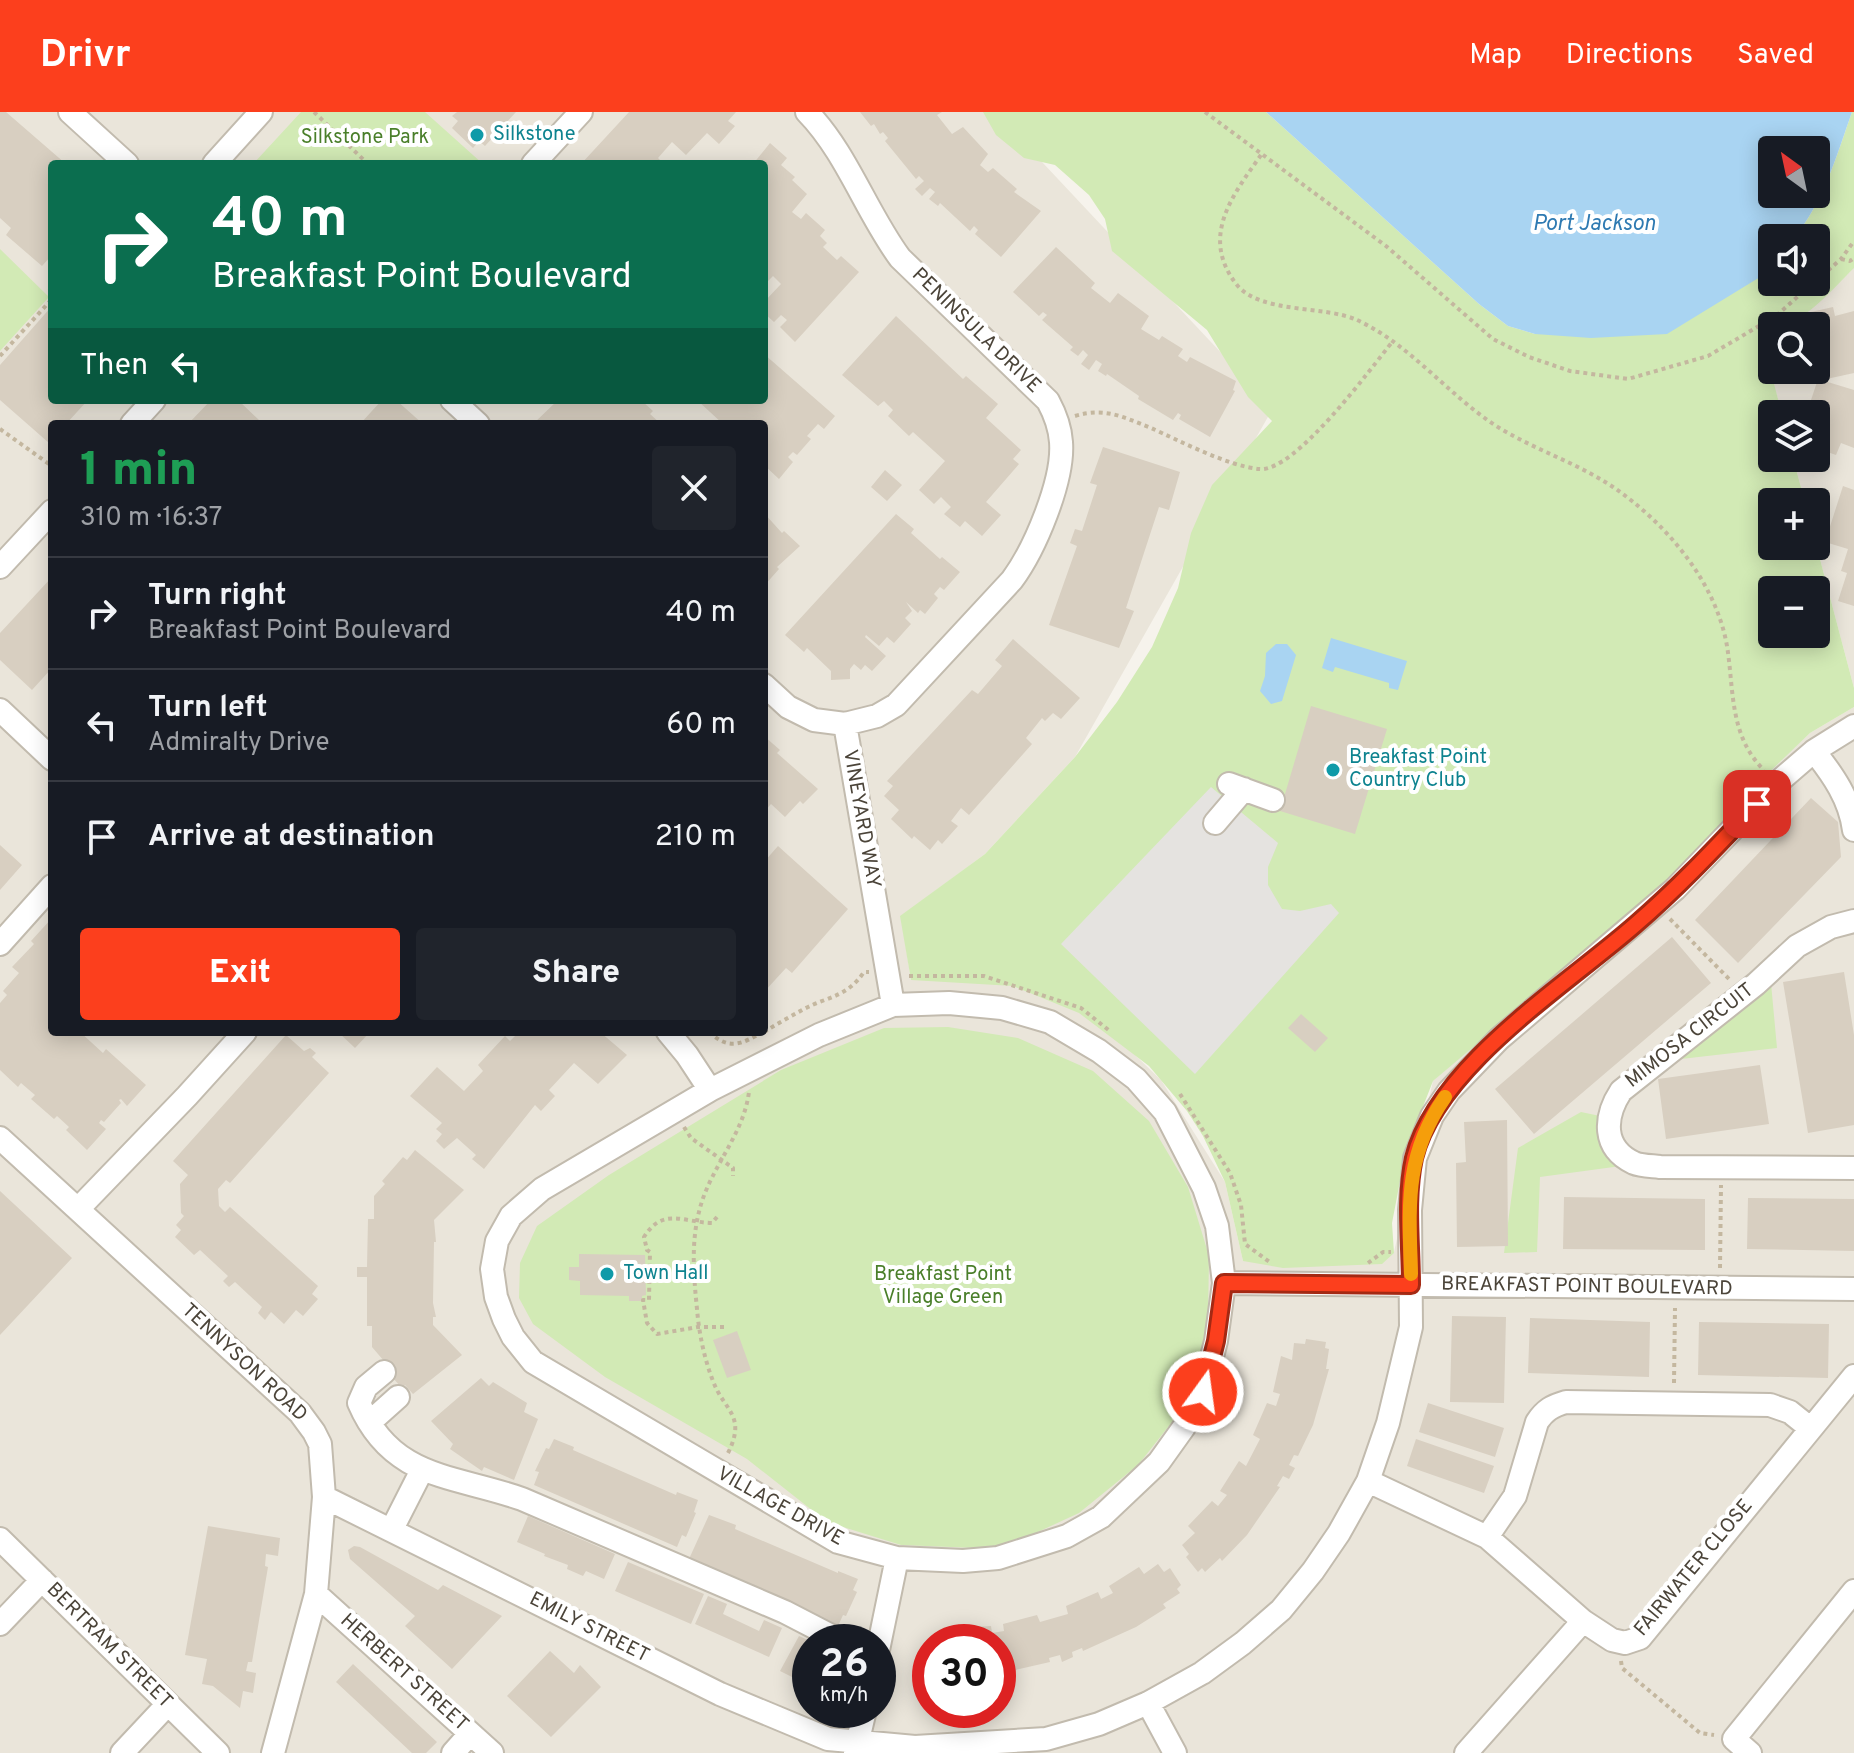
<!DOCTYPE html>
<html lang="en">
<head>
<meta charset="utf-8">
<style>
	:root { --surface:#171b24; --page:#20242c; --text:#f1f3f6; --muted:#9ea1a6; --line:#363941; --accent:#fc3f1d }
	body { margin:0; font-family:Overpass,sans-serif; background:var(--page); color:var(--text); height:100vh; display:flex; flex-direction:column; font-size:30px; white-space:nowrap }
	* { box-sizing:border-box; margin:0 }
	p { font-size:26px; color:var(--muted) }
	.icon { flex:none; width:44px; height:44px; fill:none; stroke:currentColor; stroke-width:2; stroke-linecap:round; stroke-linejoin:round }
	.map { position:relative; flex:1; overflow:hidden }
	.sheet { position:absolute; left:48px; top:308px; width:720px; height:616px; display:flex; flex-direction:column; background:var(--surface); border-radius:8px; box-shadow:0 4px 20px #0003 }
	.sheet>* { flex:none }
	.hud { position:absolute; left:48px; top:48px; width:720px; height:244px; border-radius:8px; box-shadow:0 4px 20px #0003; background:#0b6e4f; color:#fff; overflow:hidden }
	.needle { width:52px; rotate:327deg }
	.controls { position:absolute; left:1758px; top:24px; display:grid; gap:16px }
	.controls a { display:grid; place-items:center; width:72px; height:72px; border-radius:8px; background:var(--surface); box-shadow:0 4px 20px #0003; font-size:40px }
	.speed { position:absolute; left:792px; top:1512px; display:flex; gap:16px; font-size:40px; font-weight:700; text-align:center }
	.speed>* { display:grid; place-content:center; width:104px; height:104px; border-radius:50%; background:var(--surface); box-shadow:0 4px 20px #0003; line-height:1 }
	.speed small { font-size:20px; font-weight:400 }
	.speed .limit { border:12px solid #d22; background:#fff; color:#111 }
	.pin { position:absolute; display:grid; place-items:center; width:68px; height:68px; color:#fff; margin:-34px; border-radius:16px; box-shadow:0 4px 12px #0006 }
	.me { position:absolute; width:88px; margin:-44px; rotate:14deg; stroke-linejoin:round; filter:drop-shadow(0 0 6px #0008) }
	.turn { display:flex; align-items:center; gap:28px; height:168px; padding:0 32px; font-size:36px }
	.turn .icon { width:104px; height:104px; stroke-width:2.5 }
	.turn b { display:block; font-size:56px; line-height:68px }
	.then { display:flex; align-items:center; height:76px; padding:0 32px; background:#0003; gap:16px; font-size:30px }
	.round { display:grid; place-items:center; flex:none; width:84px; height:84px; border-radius:8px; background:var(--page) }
	.summary { display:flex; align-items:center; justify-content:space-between; height:136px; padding:0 32px }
	h1 { font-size:48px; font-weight:800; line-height:60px; color:#1e9e55 }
	.primary-button { display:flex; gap:16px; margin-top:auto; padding:16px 32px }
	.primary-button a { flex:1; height:92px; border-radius:8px; background:var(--accent); color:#fff; font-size:32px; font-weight:800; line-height:92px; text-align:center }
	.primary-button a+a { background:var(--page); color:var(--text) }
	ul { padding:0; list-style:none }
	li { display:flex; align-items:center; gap:24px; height:112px; padding:0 32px; border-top:2px solid var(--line) }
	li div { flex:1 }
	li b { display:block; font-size:30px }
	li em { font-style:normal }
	header { display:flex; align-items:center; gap:48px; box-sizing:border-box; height:112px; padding:0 40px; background:var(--accent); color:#fff }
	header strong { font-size:38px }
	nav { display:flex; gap:44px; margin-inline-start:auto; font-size:28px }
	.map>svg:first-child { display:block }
	.residential { fill:#eae5da; fill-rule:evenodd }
	.green { fill:#d2eab5; fill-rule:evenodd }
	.parking { fill:#e5e3e0 }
	.water { fill:#a9d4f2; fill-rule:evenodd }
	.building { fill:#d8cfc1 }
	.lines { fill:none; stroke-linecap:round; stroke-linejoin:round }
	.minor-casing { stroke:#c2bbae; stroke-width:26 }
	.path { stroke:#c4b79f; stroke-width:4; stroke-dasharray:4 4; stroke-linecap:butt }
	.minor { stroke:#fff; stroke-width:22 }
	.route-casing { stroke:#a42913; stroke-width:20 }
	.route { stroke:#fc3f1d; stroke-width:14 }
	.slow { stroke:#f59e0b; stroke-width:14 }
	.culture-dot { fill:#0f9aa8; stroke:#fff; stroke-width:3 }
	.labels { text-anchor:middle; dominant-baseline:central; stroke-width:8; stroke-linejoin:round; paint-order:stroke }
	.culture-label { font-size:20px; fill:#0d838f; stroke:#fff; text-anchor:start }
	.park-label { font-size:20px; fill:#4a7f2a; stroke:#fff }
	.street-label { font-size:20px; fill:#4b4439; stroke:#fff }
	.water-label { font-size:22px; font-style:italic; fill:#2e7ab2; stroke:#fff }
</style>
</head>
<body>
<header>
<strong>Drivr</strong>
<nav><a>Map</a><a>Directions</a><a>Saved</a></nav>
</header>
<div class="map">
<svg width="1854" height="1641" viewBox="0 0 1854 1641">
	<rect width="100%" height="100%" fill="#f6f3ec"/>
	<path class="residential" d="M0,0H995L1273,296L1075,645L985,742L901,804L911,868L973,863L1081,891L1161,968L1225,1070L1243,1149L1394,1140L1433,969L1810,621L1854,595V1641H0ZM52,52H764V288H52ZM52,312H764V920H52ZM810,1530H878V1598H810ZM930,1530H998V1598H930Z
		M1854,154V576L1816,432V390H1805L1793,346H1816V302H1782L1762,230L1772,222V258H1816V214H1782Z"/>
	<path class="green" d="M301,0H425L483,52H253Z
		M983,0H1266L1479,192L1508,214L1535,222L1765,162L1772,153V170H1816V126H1794C1824,89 1836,45 1852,0H1854V156C1832,177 1804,214 1772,214V223L1763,230L1782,302H1772V346H1793L1805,390H1772V434L1816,432L1854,576V595L1810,621L1758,671L1666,772L1433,969L1406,1038L1392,1111L1394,1141L1382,1152L1283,1156L1243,1149L1225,1070L1203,1024L1187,999L1149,954L1079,901L1013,874L911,868L900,804L985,742L1075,645L1117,590L1152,535L1178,476L1191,421L1212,373L1272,309L1248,285L1207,218L1112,139L1105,107L1089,83L1055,53L1024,46L996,23ZM1772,478H1816V522H1772Z
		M0,137L49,185L0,239Z
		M1771,871L1777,936L1681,947Z
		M948,915L1018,926L1093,959L1149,1009L1188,1075L1209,1144L1208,1210L1188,1290L1138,1353L1079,1401L1001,1437L901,1433L827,1410L747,1347L605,1265L533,1212L519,1186L520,1151L537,1114L609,1063L781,958L884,916Z
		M1581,1000L1600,1004L1621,1054L1540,1065L1537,1140L1504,1141L1518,1036Z"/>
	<path class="parking" d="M1211,675L1278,731L1268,755V773L1282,797L1300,799L1331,792L1339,801L1195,962L1061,832Z"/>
	<path class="water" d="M1266,0H1852C1836,45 1824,89 1794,126H1772V153L1765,162L1667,222L1591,226L1535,222L1508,214L1479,192ZM1772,38H1816V82H1772Z
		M1331,526L1407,549L1398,578L1389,576V571L1335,555L1333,560L1322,556Z
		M1276,532H1287L1296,543L1282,589L1271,592L1260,579L1265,564L1266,541Z"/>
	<path class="building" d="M0,0H6L66,52H52V143L42,154L6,123L11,116L0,106Z
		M457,0H516L485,34L479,29L473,36L452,16L458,9L452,4Z
		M629,0H736L728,9L735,14L719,32L707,21L686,43L672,30L658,46L664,52H581Z
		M860,0H942L937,3L952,22L963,15L988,42L980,53L988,60L993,56L1017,77L1014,80L1041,99L1001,145L975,122L978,118L974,114L970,119L940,91L938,94L929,87L935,80L930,76L922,84L915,77L924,69L919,64L916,67L885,29L888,26L883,20L880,22L874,12L871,14Z
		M770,31L787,46L781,53L795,65L792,68L807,82L792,100L801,107L806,101L825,118L820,124L827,131L823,135L837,148L841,144L859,160L795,230L780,215L787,208L781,203L774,210L764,201V190L781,172L773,164L767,170L764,168V52H753Z
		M1056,135L1095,171L1091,176L1110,191L1118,181L1149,204L1141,217L1159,228L1162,224L1183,237L1178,244L1187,250L1190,245L1236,269L1233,278L1235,279L1210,325L1179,307L1181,303L1178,301L1173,308L1138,287L1139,284L1107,262L1106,264L1098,259L1102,252L1096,248L1089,258L1081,252L1088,243L1083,238L1078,244L1070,238L1073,235L1042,208L1047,203L1043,200L1039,204L1013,180Z
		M52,194V288H88L66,312H52V327L49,331L0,288V253Z
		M1833,195L1835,204L1854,199V261L1822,268L1816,250V214H1810L1809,210L1813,209L1811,200Z
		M896,204L963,267L966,264L998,292L986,306L1021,338L1013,347L1019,352L986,390L1001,403L982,424L965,409L960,415L944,402L951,395L941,385L934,392L919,378L945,349L913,320L909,324L888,304L893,298L884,289L878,294L842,263Z
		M764,242L835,304L824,317L818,312L807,324L811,327L797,343L793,340L788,345L793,350L779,367L764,353V312H723L697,288H764Z
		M1818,267L1854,278V336L1841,331L1836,343L1816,336V302H1800L1804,292L1809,294Z
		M211,288H238L259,308L255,312H188Z
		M382,288H396L423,312H360Z
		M558,288H641L653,299L650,302L661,312H533Z
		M1103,335L1180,360L1169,398L1159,395L1126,496L1134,499L1119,536L1049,513L1077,434L1070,431L1075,417L1082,419L1097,373L1090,371Z
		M885,358L902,373L887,389L871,375Z
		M1843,374L1854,378V494L1838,489L1847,461L1841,459L1848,437L1825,430Z
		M764,401L782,421L784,419L800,434L777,455L779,457L764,474Z
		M896,402L914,417L911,421L940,447L942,445L960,460L944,478L940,475L934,482L938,486L925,502L920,498L918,501L906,490L912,499L905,506L911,512L894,531L887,525L879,534L866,523L865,525L886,544L872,559L865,553L861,558L854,552L850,557V567L831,568V559L807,536L804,540L785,523Z
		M52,465V556L32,578L0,548V521Z
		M1013,527L1080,586L1061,607L1053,601L1045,609L1042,606L1026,626L1032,632L969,703L961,696L951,709L958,714L942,732L938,728L930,738L914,724L912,727L891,707L899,698L884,684L893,674L887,669L972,578L978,582L1002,554L995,548Z
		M1311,594L1387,617L1355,722L1280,699Z
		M764,624L780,638L777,641L818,677L803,692L800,689L785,705L771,692L764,700Z
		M1811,686L1838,710L1841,745L1738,851L1695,808Z
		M0,733L22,753L0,778Z
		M778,734L848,797L792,861L786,856L764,880V750Z
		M52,806V920H80L103,941L106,937L146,973L127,994L121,987L119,988L121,991L104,1010L101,1008L99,1011L106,1017L87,1038L66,1018L69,1015L57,1004L54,1007L31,987L35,983L21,971L18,975L0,958V891L7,883L3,879L19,861L12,855L34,832L31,829Z
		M1672,825L1711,871L1534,1022L1495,977Z
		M1844,860L1854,923V1013L1808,1021L1783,870Z
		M1301,902L1328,926L1315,940L1288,916Z
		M338,920H370L355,936Z
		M519,920H600L627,943L598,972L574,951L549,978L555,984L541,999L535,993L484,1057L472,1047L476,1043L457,1026L444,1037L436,1029L442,1022L436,1017L442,1011L410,984L437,955L464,979L483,959L478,953L505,924L510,929Z
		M286,923L304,939L310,936L316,941L312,945L329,961L230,1071L226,1068L218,1077L219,1094L225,1100L230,1095L318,1174L312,1182L318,1187L303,1204L296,1198L284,1212L271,1200L265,1208L258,1201L262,1195L235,1170L229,1175L223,1169L228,1164L200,1138L194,1143L175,1125L181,1118L176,1113L184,1104L181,1101L180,1072L188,1063L173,1049Z
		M1760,953L1769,1012L1666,1027L1658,967Z
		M1507,1008L1508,1134L1457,1135L1456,1051L1466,1050L1464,1010Z
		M415,1038L464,1078L434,1108L436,1130H434L433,1191L436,1205H433V1213L462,1243L413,1282L405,1273L402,1276L380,1252L384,1249L372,1235V1214H367V1165H357V1155H367L368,1107H374V1084L385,1072L382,1069L403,1045L407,1048Z
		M0,1079L72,1146L0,1223Z
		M1564,1085L1705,1087V1138L1563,1137Z
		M1748,1086L1854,1087V1139L1747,1137Z
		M579,1142L645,1143L646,1183L642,1184V1189H629V1184L580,1183V1169L569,1168V1155H579Z
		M1452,1204L1506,1205L1504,1291L1450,1290Z
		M1530,1206L1650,1210L1649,1265L1528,1261Z
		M1699,1210L1829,1212L1828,1266L1698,1263Z
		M737,1219L751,1258L727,1266L713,1228Z
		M1306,1227L1326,1230L1325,1236L1329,1237L1326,1257H1329L1313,1313L1298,1344L1294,1343L1289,1353L1295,1356L1289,1367L1283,1364L1277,1374L1280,1375L1247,1423L1222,1449L1220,1446L1205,1460L1202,1456L1198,1460L1186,1445L1189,1442L1182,1433L1195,1421L1188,1414L1212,1389L1218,1394L1227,1383L1220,1379L1239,1349L1246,1354L1260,1327L1253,1323L1267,1291L1276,1294L1280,1282L1273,1280L1281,1244L1292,1248L1294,1231L1305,1232Z
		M481,1266L489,1274L493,1270L527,1291L524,1300L538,1307L514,1368L484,1355L482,1359L450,1337L453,1332L431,1309Z
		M1428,1291L1504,1316L1495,1345L1419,1320Z
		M554,1327L574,1335L573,1338L676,1383L677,1380L698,1388L694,1400L696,1401L686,1425L682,1423L677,1435L534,1373L539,1360L535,1359L546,1336L549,1337Z
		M1416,1327L1494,1354L1484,1381L1407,1354Z
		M709,1403L736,1413L735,1417L838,1461V1459L858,1467L853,1478L857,1480L846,1504L843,1503L838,1514L694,1451L689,1447Z
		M528,1404L615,1442L604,1467L586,1459L583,1464L567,1457L568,1453L544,1444L545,1442L517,1430Z
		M208,1414L280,1426L278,1444L266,1442L265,1454L268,1455L252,1550H248L246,1559L256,1561L253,1581L243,1579L240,1596L213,1574L202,1572L207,1547L185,1543Z
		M354,1434L360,1435L438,1478L443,1473L502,1504L452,1557L405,1514L415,1504L350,1447L348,1438Z
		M628,1450L704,1482L691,1512L615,1479Z
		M1158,1452L1164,1460L1170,1456L1181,1473L1177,1477L1180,1481L1163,1492L1166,1496L1136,1515L1083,1539L1082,1536L1072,1540L1073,1545L1062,1550L1060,1543L1049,1546L1050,1550L998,1562V1530H938V1527L955,1526V1516L991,1514L992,1521L1004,1519L1003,1512L1037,1503L1040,1510L1068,1502L1066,1494L1098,1480L1101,1487L1113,1481L1109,1474L1139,1455L1144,1462Z
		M708,1484L727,1492L723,1502L759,1519L764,1508L782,1516L769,1545L695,1512Z
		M799,1524L810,1529V1574L780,1559Z
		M550,1539L574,1561L580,1553L601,1575L551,1625L507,1584Z
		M353,1552L437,1630L426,1641H412L336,1570Z"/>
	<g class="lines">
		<g class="minor-casing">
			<path id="minor" d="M70,0L127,52
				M214,52L261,0
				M533,52L581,0
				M452,288L478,312
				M132,312L154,288
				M0,455L52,399
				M764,573L788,595L814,608L845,612L877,604L896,593L1012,468C1035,437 1064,368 1061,330C1060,314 1055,302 1048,289L900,146C866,100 847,41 807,0
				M0,598L52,647
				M845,612L893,893
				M1814,639C1833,663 1850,687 1854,718
				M1229,672L1273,688
				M1215,711L1244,677
				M1854,809L1831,815L1797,834L1756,872L1621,979C1604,1005 1602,1036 1634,1051C1641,1054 1652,1054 1660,1055L1854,1056
				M0,832L52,774
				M949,891L1002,896L1050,910L1099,939L1136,967L1165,1000L1204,1076L1217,1114L1224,1171L1216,1229L1203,1280L1184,1315L1159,1350L1101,1405L1067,1424L998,1446L963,1449L897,1446L838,1430L533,1250L513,1225L504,1207L496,1185L492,1157L497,1129L511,1104L542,1077L710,978L819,923L893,893Z
				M668,920L687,943L710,978
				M0,1026L300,1301L314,1320L320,1332L324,1385L316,1482L273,1641
				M78,1097L187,984L245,920
				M1224,1171L1854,1177
				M384,1260L366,1275L359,1291C392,1368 455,1363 522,1387L785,1500L843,1530
				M370,1310L398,1285
				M1368,1369L1487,1425L1583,1509L1612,1528L1625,1531L1640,1526L1854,1264
				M324,1385L720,1582L828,1627L915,1635L1046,1627L1099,1612L1148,1591L1202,1561L1243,1531L1281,1498L1313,1459L1339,1421L1368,1369L1388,1311L1411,1215L1410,1098L1415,1046L1432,1004L1449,979L1499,927L1675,777L1777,671L1814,639L1854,614
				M392,1417L422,1358
				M1487,1425L1515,1384L1537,1310C1545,1298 1552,1294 1566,1290L1770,1293L1790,1300L1810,1316
				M0,1427L218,1641
				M316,1482L492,1641
				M0,1512L42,1468
				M878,1538L897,1446
				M1148,1591L1175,1641
				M122,1641L167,1593
				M453,1641L470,1622
				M855,1641L865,1598
				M1466,1641L1583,1509
				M1750,1641L1734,1627L1854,1479"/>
		</g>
		<path class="path" d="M314,0L368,52
			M1205,0L1386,134L1493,227L1529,245L1570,259L1628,267L1708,244L1776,204L1814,170
			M1261,43C1233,83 1199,125 1237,173C1261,202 1324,193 1357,208C1413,234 1449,285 1501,317C1538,339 1577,351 1613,375C1666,411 1716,470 1727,534C1734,577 1729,624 1764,658
			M1841,147L1850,149L1854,146
			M1816,169L1841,147L1854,129
			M52,176L49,179L52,181
			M0,244L52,187
			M1075,304C1105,295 1123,305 1151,316C1180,329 1228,354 1259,357C1295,361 1371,256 1393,229
			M0,317L49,352
			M1670,807L1731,869
			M909,864H984L1081,896L1111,920
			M709,920C730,939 741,932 763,920
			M764,920C777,912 791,904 804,897C829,884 847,885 864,860H869
			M1180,982L1230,1061L1241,1093L1245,1132L1271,1151
			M684,1015L691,1026L733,1056V1064
			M717,1105L712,1111C682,1110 663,1095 644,1125L647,1138L650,1140L649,1188H643L647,1211L657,1222L698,1215H724
			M1368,1151L1383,1140H1391
			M1720,1156L1721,1073
			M1674,1271L1675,1196
			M728,1341C747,1303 724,1299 713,1269C704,1246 699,1221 697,1197C693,1157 690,1119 705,1081C719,1046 744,1018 749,980
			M1621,1549L1622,1556L1700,1621L1714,1623"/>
		<use href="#minor" class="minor"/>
	</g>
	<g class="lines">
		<g class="route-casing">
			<path id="route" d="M1203,1280L1216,1229L1224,1171L1411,1173C1411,1132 1405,1087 1414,1046C1437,954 1568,872 1636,812C1679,775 1718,733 1757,692"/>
		</g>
		<use href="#route" class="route"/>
		<path class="slow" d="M1411,1162C1409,1094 1404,1044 1445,985"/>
	</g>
	<g class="culture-dot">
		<circle cx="477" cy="23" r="8"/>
		<circle cx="1333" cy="658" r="8"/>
		<circle cx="607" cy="1162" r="8"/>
	</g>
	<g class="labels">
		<g class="culture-label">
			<text x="493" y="23">Silkstone</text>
			<text x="1349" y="646">Breakfast Point<tspan x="1349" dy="23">Country Club</tspan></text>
			<text x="623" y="1162">Town Hall</text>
		</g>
		<g class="park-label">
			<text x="365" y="26">Silkstone Park</text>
			<text x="943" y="1163">Breakfast Point<tspan x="943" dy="23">Village Green</tspan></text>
		</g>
		<g class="street-label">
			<text transform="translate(976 219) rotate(44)">PENINSULA DRIVE</text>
			<text transform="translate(861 707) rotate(80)">VINEYARD WAY</text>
			<text transform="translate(1690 924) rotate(-38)">MIMOSA CIRCUIT</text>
			<text transform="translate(1587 1175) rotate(1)">BREAKFAST POINT BOULEVARD</text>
			<text transform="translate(244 1251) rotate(43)">TENNYSON ROAD</text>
			<text transform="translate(780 1395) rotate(29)">VILLAGE DRIVE</text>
			<text transform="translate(1694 1456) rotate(-50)">FAIRWATER CLOSE</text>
			<text transform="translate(589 1516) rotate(27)">EMILY STREET</text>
			<text transform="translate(109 1534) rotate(45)">BERTRAM STREET</text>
			<text transform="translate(404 1561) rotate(42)">HERBERT STREET</text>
		</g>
		<g class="water-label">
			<text x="1594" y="112">Port Jackson</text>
		</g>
	</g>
</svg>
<div class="controls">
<a><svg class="needle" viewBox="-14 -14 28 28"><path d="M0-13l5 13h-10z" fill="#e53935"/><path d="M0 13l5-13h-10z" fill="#9ea1a6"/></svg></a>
<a><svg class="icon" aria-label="sound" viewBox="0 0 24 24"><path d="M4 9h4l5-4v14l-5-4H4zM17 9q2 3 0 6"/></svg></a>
<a><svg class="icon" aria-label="search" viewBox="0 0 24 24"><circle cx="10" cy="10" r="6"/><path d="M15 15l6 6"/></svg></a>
<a><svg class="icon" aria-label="layers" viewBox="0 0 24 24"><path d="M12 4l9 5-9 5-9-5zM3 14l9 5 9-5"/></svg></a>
<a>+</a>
<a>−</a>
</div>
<div class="speed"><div>26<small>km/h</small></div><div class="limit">30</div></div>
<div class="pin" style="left:1757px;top:692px;background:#d93025"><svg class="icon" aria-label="arrive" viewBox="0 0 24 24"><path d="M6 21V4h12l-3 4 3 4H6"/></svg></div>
<svg class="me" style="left:1203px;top:1280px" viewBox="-20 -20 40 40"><circle r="17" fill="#fc3f1d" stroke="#fff" stroke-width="3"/><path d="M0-11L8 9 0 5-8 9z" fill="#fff"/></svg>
<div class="hud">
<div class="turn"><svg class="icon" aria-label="right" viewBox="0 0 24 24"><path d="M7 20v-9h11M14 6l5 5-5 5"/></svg><div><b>40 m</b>Breakfast Point Boulevard</div></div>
<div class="then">Then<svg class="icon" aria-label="left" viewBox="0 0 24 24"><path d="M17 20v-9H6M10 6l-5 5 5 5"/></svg></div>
</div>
<section class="sheet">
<div class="summary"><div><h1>1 min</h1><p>310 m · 16:37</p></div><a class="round"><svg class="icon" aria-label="close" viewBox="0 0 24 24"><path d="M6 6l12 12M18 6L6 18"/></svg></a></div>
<ul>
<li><svg class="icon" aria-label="right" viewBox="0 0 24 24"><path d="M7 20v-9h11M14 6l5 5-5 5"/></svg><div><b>Turn right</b><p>Breakfast Point Boulevard</p></div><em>40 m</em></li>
<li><svg class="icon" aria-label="left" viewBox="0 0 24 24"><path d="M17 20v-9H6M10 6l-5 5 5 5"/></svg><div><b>Turn left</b><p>Admiralty Drive</p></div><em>60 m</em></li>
<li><svg class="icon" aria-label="arrive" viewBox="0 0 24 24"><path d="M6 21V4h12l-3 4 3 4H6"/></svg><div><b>Arrive at destination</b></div><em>210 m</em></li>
</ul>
<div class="primary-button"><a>Exit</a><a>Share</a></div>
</section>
</div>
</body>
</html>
